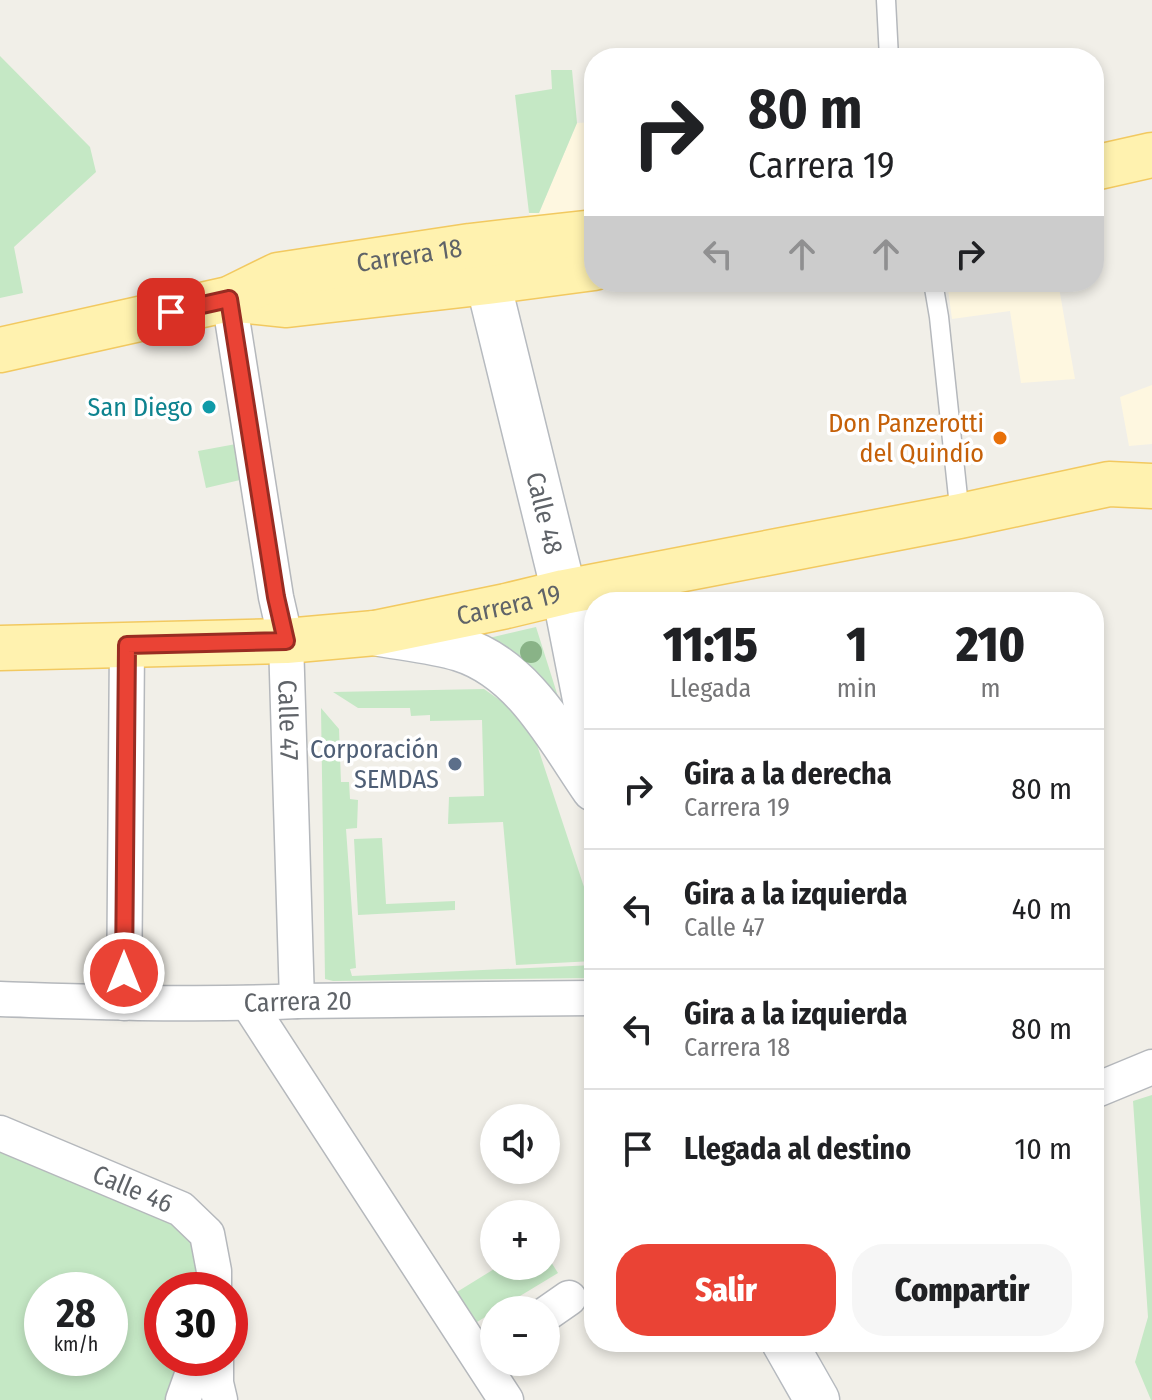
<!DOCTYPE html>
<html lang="es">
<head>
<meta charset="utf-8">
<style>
	:root { --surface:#fff; --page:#f6f6f6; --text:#202124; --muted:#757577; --line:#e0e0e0; --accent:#ea4335 }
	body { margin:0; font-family:"Fira Sans Condensed",sans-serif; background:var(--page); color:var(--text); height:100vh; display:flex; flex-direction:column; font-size:30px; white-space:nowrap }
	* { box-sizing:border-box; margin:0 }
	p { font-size:26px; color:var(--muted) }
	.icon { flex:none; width:44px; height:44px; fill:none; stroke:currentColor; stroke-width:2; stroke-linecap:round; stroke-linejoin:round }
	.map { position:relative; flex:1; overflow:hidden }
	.details { position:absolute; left:584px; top:592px; width:520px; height:760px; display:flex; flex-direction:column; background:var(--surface); border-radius:32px; box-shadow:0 4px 12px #0003 }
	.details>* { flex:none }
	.guide { position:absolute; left:584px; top:48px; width:520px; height:244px; border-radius:32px; box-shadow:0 4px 12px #0003; background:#fff; color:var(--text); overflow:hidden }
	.controls { position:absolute; left:480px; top:1104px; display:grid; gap:16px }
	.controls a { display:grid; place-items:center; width:80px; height:80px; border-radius:50%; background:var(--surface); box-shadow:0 4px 12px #0003; font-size:40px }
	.speed { position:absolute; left:24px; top:1272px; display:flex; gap:16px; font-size:40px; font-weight:700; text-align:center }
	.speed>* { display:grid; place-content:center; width:104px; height:104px; border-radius:50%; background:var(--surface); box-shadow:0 4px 12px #0003; line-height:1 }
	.speed small { font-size:20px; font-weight:400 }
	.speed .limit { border:12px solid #d22; background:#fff; color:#111 }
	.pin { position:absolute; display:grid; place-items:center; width:68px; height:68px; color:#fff; margin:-34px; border-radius:16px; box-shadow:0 4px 12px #0006 }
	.me { position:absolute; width:88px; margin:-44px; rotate:0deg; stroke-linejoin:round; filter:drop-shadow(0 0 6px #0008) }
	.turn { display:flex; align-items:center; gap:28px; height:168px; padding:0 32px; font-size:36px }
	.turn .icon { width:104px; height:104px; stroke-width:2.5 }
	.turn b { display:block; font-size:56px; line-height:68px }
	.lanes { display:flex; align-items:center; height:76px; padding:0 32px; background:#0003; justify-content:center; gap:40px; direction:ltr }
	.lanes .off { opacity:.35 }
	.eta { display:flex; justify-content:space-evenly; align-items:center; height:136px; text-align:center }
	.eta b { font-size:48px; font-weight:800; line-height:56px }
	.action { display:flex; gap:16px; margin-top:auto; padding:16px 32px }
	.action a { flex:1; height:92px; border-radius:32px; background:var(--accent); color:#fff; font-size:32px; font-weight:800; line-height:92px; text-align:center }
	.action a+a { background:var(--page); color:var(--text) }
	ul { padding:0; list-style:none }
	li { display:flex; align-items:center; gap:24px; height:120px; padding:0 32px; border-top:2px solid var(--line) }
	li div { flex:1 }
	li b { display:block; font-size:30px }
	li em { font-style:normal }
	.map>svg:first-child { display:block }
	.commercial { fill:#fef7e0 }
	.green { fill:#c5e8c5; fill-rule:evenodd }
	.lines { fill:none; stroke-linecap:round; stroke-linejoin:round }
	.lane-casing { stroke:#b5b8bc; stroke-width:21 }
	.street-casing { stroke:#b5b8bc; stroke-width:37 }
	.secondary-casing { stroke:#b6babf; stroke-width:47 }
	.primary-casing { stroke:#f2c960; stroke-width:47 }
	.lane { stroke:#fff; stroke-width:18 }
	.street { stroke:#fff; stroke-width:34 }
	.secondary { stroke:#fff; stroke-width:44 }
	.primary { stroke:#fff2af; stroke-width:44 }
	.tree { fill:#89b387 }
	.route-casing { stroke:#982c22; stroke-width:20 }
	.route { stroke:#ea4335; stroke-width:14 }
	.culture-dot { fill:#0f9aa8; stroke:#fff; stroke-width:3 }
	.food-dot { fill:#e8710a; stroke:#fff; stroke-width:3 }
	.service-dot { fill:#5c6f8a; stroke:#fff; stroke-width:3 }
	.labels { text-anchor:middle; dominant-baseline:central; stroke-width:7; stroke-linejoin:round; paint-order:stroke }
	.street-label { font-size:26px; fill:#5f6368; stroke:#fff }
	.culture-label { font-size:26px; fill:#0d838f; stroke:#fff; text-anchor:end }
	.food-label { font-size:26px; fill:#c56008; stroke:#fff; text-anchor:end }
	.service-label { font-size:26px; fill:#4e5e75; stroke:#fff; text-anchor:end }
</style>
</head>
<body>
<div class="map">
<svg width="1152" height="1400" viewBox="0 0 1152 1400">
	<rect width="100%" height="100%" fill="#f1efe8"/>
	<path class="commercial" d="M594,122V215L531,223L529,213H539L577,123Z
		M947,282H1058L1075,379L1021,383L1010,311L952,319Z
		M1152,385V444L1129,446L1120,397Z"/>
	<path class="green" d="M0,56L90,147L96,172L14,247L23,293L0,298Z
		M551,70H572L577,123L539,213H529L515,95L552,89Z
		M236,444L240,480L206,488L198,451Z
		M536,627L566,722L563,723L546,683L520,660L489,638Z
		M484,689L514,710L531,727L594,917V961L516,965L503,822L448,824L449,797L484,796L482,720L430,721V715L411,716L410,708H358L333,692Z
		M321,708L339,729L341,782H349L350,799L358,800L357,828L346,829L356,968L350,969L352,976L594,965V978L333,981L325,979Z
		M382,838L386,904L455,901V910L358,915L354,839Z
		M1152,1095V1400H1151L1135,1362L1148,1317L1133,1101Z
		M0,1147L116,1195L187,1231L197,1264L192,1290H162V1358H179L171,1400H0ZM42,1290H110V1358H42Z
		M546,1254L558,1273L472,1325L452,1295L499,1266H546Z"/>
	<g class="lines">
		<g class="lane-casing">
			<path id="lane" d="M886,0L889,58
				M933,282L939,317L960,516"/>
		</g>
		<g class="street-casing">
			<g id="street">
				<path id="s1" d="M229,299L276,597L286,641L297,1001"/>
				<path id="s2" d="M0,999C99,1002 198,1006 297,1001L594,998"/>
				<path d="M124,1003L127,645"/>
				<path d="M248,1003L506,1400"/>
				<path d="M1094,1091L1152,1067"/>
				<path id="s3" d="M0,1133L181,1209L207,1234L214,1271V1290"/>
				<path d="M546,1314L569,1298"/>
				<path d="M216,1358V1383L220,1400"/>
				<path d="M183,1400L198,1358"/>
			</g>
		</g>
		<g class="secondary-casing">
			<g id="secondary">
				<path id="s4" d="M488,282L564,592L594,745"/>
				<path d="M375,633C402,638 434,641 460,649C524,669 558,737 594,789"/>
				<path d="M784,1342L817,1400"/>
			</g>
		</g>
		<g class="primary-casing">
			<g id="primary">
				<path d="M1094,168L1152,155"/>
				<path d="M229,299L287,305L488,282L594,268"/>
				<path id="s5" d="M0,350L229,299L278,275L470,246L594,232"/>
				<path id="s6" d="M0,648L286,641L375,633L506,606L564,592L960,516L1109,484L1152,486"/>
			</g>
		</g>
		<use href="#lane" class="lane"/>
		<use href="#street" class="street"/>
		<use href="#secondary" class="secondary"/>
		<use href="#primary" class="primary"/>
	</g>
	<circle class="tree" cx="531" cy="652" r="11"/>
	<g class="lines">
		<g class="route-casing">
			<path id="route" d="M124,973L127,645L286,641L276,597L229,299L171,312"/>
		</g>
		<use href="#route" class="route"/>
	</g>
	<circle class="culture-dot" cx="209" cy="407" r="8"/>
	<circle class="food-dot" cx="1000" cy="438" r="8"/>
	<circle class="service-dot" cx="455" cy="764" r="8"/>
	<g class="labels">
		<g class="street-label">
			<text stroke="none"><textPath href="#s5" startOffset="422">Carrera 18</textPath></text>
			<text stroke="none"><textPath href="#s4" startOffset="238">Calle 48</textPath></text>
			<text stroke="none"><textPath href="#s6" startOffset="512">Carrera 19</textPath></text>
			<text stroke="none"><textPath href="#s1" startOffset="426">Calle 47</textPath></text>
			<text stroke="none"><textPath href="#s2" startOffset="298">Carrera 20</textPath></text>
			<text stroke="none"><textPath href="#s3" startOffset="144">Calle 46</textPath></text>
		</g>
		<g class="culture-label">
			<text x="193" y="407">San Diego</text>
		</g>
		<g class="food-label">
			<text x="984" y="423">Don Panzerotti<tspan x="984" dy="30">del Quindío</tspan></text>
		</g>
		<g class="service-label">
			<text x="439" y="749">Corporación<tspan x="439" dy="30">SEMDAS</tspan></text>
		</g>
	</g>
</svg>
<div class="controls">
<a><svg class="icon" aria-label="sound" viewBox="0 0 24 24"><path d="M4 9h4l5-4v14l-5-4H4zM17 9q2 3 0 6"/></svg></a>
<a>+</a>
<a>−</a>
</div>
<div class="speed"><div>28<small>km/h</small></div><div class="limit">30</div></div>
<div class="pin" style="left:171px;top:312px;background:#d93025"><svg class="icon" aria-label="arrive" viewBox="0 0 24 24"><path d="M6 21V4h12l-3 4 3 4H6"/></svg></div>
<svg class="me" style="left:124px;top:973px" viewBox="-20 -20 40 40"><circle r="17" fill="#ea4335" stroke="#fff" stroke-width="3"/><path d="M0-11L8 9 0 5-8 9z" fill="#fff"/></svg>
<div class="guide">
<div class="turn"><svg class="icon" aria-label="right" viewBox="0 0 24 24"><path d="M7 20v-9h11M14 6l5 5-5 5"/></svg><div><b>80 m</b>Carrera 19</div></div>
<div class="lanes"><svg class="icon off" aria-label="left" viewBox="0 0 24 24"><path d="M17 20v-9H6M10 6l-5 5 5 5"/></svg><svg class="icon off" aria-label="ahead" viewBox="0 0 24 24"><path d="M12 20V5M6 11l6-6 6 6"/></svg><svg class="icon off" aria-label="ahead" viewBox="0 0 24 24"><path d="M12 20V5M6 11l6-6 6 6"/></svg><svg class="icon" aria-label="right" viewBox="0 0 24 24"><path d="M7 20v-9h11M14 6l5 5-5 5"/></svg></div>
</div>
<section class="details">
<div class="eta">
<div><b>11:15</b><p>Llegada</p></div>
<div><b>1</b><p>min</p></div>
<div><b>210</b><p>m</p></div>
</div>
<ul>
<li><svg class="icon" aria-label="right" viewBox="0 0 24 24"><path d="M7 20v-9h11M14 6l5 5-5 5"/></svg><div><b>Gira a la derecha</b><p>Carrera 19</p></div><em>80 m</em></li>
<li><svg class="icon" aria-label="left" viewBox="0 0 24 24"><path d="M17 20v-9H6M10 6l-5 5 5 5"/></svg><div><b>Gira a la izquierda</b><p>Calle 47</p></div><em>40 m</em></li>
<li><svg class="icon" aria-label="left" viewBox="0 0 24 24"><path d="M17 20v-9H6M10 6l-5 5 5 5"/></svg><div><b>Gira a la izquierda</b><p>Carrera 18</p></div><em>80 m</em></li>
<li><svg class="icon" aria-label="arrive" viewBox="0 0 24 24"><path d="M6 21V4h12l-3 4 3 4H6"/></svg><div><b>Llegada al destino</b></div><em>10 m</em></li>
</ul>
<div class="action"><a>Salir</a><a>Compartir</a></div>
</section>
</div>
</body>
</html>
